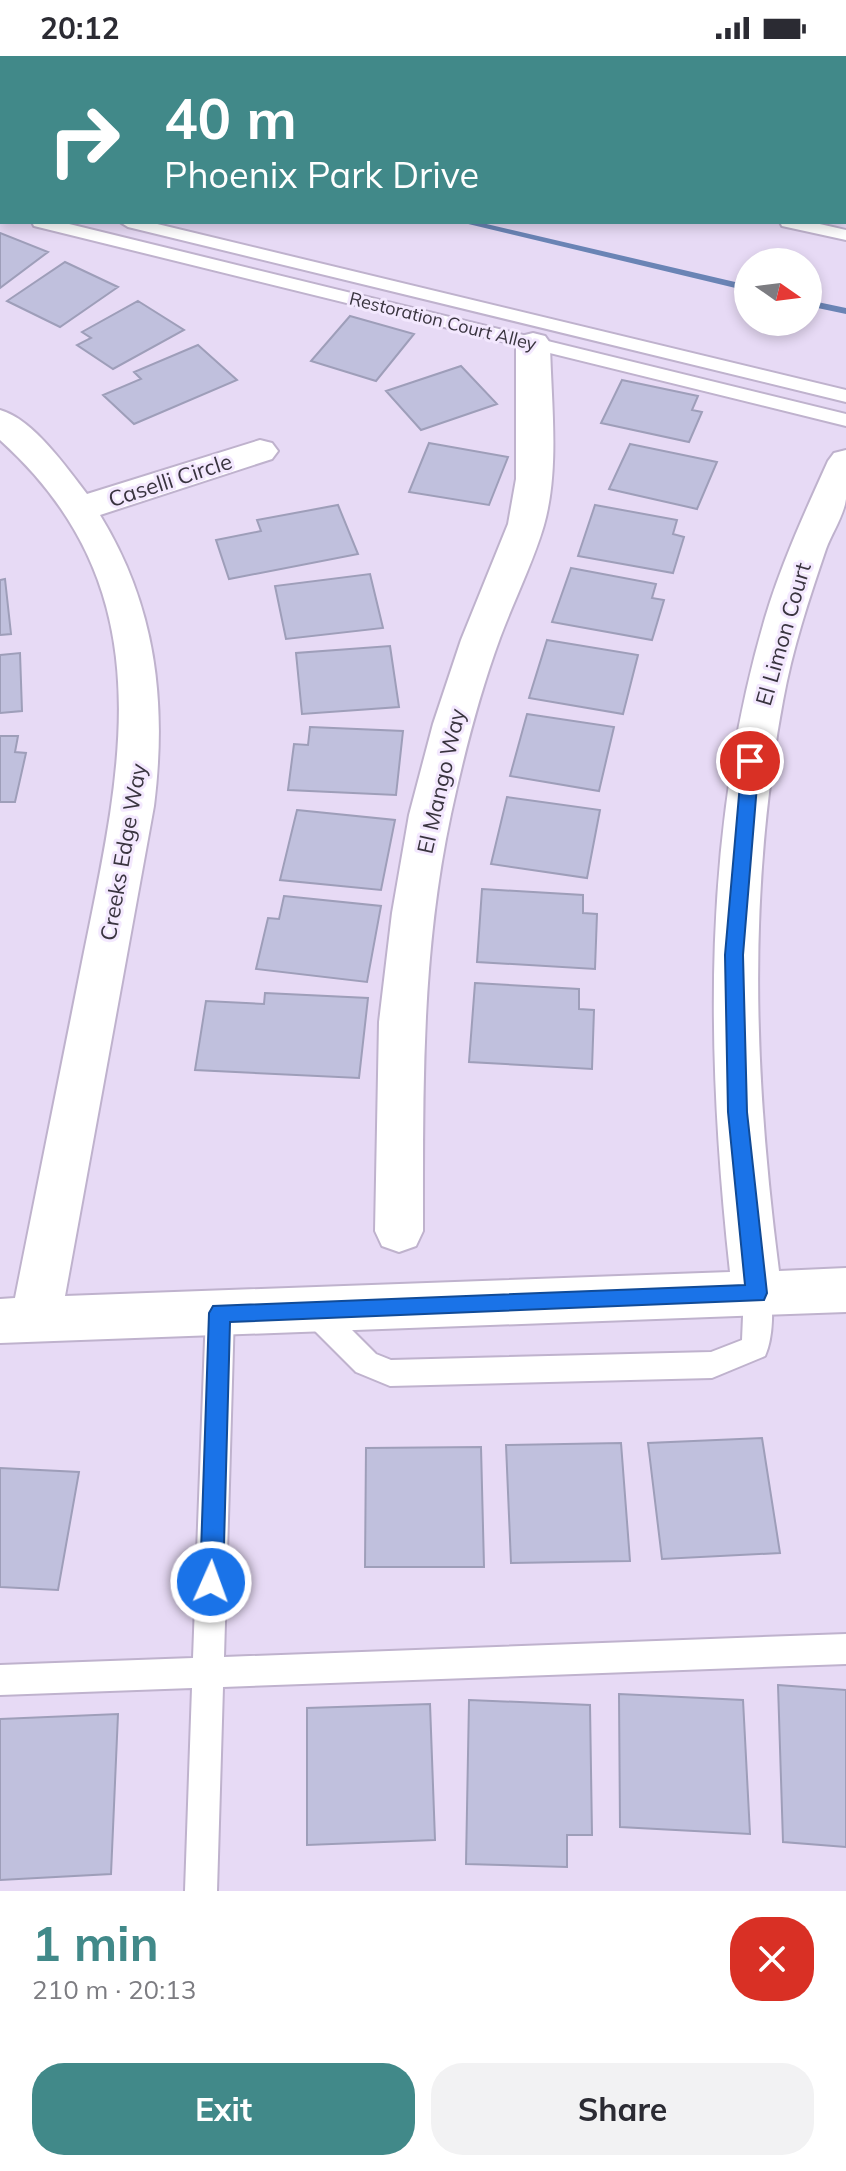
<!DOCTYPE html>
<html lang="en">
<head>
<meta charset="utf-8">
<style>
	:root { --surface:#fff; --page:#f2f2f3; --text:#2b2b33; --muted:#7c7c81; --accent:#418989 }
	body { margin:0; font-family:Mulish,sans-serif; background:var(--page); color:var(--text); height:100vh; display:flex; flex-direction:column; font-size:30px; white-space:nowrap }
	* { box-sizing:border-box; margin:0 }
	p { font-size:26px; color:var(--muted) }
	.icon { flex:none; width:44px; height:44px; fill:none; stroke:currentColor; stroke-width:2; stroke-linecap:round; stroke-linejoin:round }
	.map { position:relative; height:1835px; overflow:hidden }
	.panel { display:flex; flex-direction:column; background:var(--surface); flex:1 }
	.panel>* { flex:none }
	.top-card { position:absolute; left:0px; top:0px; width:846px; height:168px; box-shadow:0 4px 12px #0003; background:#418989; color:#fff; overflow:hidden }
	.needle { width:52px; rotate:104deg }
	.controls { position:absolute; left:734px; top:192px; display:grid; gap:16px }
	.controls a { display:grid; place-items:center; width:88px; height:88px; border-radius:50%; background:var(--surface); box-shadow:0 4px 12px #0003; font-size:40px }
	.pin { position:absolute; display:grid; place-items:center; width:68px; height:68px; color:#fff; margin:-34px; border:4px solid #fff; border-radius:50%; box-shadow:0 2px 8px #0007 }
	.me { position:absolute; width:88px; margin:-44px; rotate:2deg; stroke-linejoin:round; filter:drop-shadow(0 0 6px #0008) }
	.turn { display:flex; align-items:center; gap:28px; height:168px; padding:0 32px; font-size:36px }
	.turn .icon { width:104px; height:104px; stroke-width:2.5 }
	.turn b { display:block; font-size:56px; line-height:68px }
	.round { display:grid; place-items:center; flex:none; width:84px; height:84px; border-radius:32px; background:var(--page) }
	.summary { display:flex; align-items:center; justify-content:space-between; height:136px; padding:0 32px }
	h1 { font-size:48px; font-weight:700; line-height:60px; color:var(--accent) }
	.primary-button { display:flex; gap:16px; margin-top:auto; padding:16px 32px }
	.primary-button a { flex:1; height:92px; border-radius:32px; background:var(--accent); color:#fff; font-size:32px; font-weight:700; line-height:92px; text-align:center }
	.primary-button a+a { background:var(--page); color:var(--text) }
	.status { display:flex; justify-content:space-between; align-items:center; height:56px; padding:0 40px; background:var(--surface); direction:ltr }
	.status svg { height:22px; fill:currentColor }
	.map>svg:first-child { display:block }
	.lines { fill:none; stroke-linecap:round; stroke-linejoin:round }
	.stream { fill:#6a84b5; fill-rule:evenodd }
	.building { fill:#c0c0dd; stroke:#9e9eb9; stroke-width:2 }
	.service-casing { stroke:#bfb2cd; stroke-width:4 }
	.minor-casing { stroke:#bfb2cd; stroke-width:4 }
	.service { fill:#fff; fill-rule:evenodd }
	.minor { fill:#fff; fill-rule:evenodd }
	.route { fill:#1a73e8; stroke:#114b97; stroke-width:2 }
	.labels { text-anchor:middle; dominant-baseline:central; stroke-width:6; stroke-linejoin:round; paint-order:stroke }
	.far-street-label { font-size:18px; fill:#39343f; stroke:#f3e8fe }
	.street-label { font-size:22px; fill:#39343f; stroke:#f3e8fe }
</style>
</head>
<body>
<div class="status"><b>20:12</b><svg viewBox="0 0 49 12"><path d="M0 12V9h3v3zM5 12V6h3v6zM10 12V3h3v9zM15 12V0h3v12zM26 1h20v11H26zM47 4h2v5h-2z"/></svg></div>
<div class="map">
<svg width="846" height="1835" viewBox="0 0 846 1835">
	<rect width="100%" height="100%" fill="#e7daf5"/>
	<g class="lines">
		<path class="stream" d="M0,54H2V60H0Z
			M460,166H478L748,229V235Z
			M808,244L846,252V258L808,250Z"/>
	</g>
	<path class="building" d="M192,0H269L190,2Z
		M0,177L48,196L0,232Z
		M65,206L118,231L60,271L7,245Z
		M138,245L184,274L113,313L77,289L91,282L82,276Z
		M350,260L414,278L376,325L311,305Z
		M198,289L237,324L134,368L103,339L141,323L134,316Z
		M461,310L497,348L421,374L386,335Z
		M622,324L698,340L692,354L702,356L689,386L601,367Z
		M429,387L508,401L489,449L409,436Z
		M630,388L717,406L697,453L609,433Z
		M338,449L358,498L229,523L216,484L261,475L257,464Z
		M595,449L677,464L673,478L684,481L673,517L578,500Z
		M571,512L656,528L652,542L664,544L652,584L552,566Z
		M370,518L383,572L286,583L275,530Z
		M5,523L11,578L0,579V524Z
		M547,584L638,599L623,658L529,642Z
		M390,590L399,651L302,658L296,597Z
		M20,597L22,655L0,657V599Z
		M527,658L614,671L599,735L510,720Z
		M310,671L403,675L396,739L288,734L294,688L308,689Z
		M0,680H18L15,696L26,697L15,746H0Z
		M507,741L600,754L587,822L491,808Z
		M297,754L395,764L381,834L280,824Z
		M482,833L583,839V857L597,858L595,913L477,906Z
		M284,840L381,850L367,926L256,913L268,862L279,863Z
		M475,927L579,933V953L594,954L592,1013L469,1006Z
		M265,937L368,942L359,1022L195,1014L206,945L264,948Z
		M762,1382L780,1497L662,1503L648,1387Z
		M621,1387L630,1505L511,1507L506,1389Z
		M481,1391L484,1511H365L366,1392Z
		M0,1412L79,1416L58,1534L0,1531Z
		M778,1629L846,1634V1791L783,1786Z
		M619,1638L743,1644L750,1778L620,1771Z
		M469,1644L590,1649L592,1779H567V1811L466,1808Z
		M430,1648L435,1784L307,1789V1652Z
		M118,1658L111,1818L0,1824V1663Z"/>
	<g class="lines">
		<g class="service-casing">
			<path id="service" d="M41,0H64L66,2H43Z
				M0,130H2V140H0Z
				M0,151H2V162H0Z
				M32,166H61L846,358V370L34,170Z
				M120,166H149L846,334V346L128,171Z
				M780,166H811L846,174V184L782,170Z
				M757,1225L767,1229C775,1246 773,1283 765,1300L712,1322L390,1330L356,1316L302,1262L298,1253L302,1244L312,1241L322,1244L376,1298L391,1304L711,1296L742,1284L744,1237L747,1229Z
				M220,1245L230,1248L234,1257L224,1601L846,1578V1608L223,1631L217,1835H185L192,1632L0,1639V1609L193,1602L206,1257L210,1248Z"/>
		</g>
		<g class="minor-casing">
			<path id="minor" d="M497,0H534L535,2H498Z
				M780,0H809L810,2H781Z
				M844,11H846V29H844Z
				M533,277L545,280L550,287C551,345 560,412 544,469C533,507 514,544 500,582C479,639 464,698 451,758C421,898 423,1033 423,1175L416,1190L399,1196L382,1190L375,1175L379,966L392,857L409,759L433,668L461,584L508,468L516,423V287L521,280Z
				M0,354C33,363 67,412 87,438L260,384L272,387L278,395L272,403L100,459C156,550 167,646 154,750L65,1240L730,1216C706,996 702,777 765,562C781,508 805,456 828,405L834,397L846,394C846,410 846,427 846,443C844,459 832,477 826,493C809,543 792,594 783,645C747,839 754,1021 779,1215L846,1212V1256L0,1287V1243L15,1242C36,1135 58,1028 79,921C118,723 172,539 0,384Z"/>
		</g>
		<use href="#service" class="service"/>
		<use href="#minor" class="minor"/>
	</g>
	<path class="route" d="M750,699L759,705L743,899L747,1056L767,1237L764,1244L230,1266L223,1526L219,1534L211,1537L203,1534L200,1526L209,1257L213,1250L745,1229L728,1056L725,899L742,705Z"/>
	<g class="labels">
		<g class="far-street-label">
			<text transform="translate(443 265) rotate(14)">Restoration Court Alley</text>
		</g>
		<g class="street-label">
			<text transform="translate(170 424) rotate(-18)">Caselli Circle</text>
			<text transform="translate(783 578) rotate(-74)">El Limon Court</text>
			<text transform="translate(441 725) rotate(-77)">El Mango Way</text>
			<text transform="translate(123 796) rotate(-80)">Creeks Edge Way</text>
		</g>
	</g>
</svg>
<div class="controls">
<a><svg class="needle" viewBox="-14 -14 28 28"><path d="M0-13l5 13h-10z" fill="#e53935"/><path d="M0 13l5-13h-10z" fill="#7c7c81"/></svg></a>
</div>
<div class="pin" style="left:750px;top:705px;background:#d93025"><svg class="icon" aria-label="arrive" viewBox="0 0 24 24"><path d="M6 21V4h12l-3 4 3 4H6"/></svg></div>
<svg class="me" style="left:211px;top:1526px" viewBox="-20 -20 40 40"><circle r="17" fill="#1a73e8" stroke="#fff" stroke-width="3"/><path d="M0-11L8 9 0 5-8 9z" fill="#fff"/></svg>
<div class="top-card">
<div class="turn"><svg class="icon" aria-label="right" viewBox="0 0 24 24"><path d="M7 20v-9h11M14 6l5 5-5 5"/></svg><div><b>40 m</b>Phoenix Park Drive</div></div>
</div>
</div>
<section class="panel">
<div class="summary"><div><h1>1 min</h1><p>210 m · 20:13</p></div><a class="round" style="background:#d93025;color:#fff"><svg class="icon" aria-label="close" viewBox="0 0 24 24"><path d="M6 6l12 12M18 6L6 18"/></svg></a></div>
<div class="primary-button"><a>Exit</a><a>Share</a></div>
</section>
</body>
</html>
